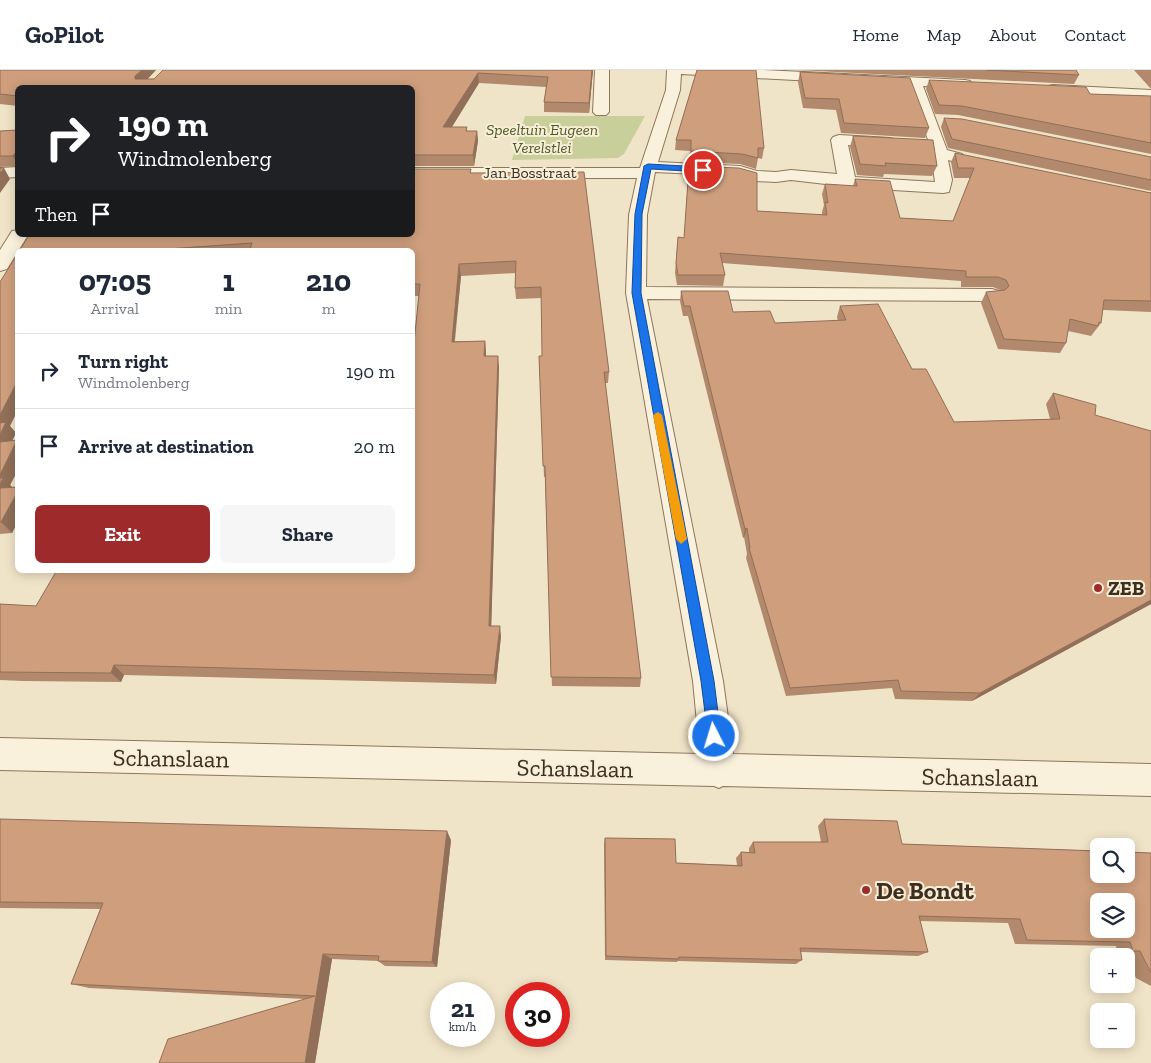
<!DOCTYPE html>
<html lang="en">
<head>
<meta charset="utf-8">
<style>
	:root { --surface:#fff; --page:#f6f6f7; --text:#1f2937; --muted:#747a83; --line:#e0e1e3; --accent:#9e2a2b }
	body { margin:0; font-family:"Zilla Slab",serif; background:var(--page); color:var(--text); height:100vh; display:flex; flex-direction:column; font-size:19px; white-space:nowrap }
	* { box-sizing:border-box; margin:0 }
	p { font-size:16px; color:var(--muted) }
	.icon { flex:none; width:28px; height:28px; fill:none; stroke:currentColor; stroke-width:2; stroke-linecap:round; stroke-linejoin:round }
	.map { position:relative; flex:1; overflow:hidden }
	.details { position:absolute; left:15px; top:178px; width:400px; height:325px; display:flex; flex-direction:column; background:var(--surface); border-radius:8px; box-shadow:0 2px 12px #0003 }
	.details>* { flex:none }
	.guide { position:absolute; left:15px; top:15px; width:400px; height:152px; border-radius:8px; box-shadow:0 2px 12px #0003; background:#202124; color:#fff; overflow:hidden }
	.tools { position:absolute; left:1090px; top:768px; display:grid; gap:10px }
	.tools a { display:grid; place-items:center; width:45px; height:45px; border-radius:8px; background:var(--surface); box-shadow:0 2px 12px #0003; font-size:25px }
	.speed { position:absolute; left:430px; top:912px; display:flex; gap:10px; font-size:25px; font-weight:700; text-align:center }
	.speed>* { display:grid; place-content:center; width:65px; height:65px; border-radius:50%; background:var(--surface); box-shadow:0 2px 12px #0003; line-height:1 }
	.speed small { font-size:12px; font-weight:400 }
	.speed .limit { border:8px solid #d22; background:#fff; color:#111 }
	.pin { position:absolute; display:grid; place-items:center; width:42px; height:42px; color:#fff; margin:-21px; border:2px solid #fff; border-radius:50%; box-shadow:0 1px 5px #0007 }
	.me { position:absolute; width:55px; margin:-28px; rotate:355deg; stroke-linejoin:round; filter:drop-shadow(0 0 4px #0008) }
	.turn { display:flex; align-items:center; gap:18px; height:105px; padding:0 20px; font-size:22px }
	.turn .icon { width:65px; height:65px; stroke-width:2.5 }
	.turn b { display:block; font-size:35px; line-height:42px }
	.then { display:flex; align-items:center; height:48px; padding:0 20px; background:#0003; gap:10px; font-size:19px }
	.eta { display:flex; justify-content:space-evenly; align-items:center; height:85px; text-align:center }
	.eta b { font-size:30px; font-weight:700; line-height:35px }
	.button { display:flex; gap:10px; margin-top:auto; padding:10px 20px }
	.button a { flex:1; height:58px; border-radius:8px; background:var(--accent); color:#fff; font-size:20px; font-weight:700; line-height:58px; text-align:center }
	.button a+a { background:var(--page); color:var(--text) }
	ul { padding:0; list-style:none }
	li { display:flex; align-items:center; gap:15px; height:75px; padding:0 20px; border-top:1px solid var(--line) }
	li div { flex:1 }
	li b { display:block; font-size:19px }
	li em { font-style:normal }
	header { display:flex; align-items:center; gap:30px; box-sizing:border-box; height:70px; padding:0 25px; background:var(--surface); border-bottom:1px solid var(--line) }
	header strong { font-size:24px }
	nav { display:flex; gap:28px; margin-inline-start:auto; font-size:18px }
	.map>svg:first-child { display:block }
	.green { fill:#c9cf9b }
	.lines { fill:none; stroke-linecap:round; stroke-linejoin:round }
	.minor-casing { stroke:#8d765c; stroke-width:2 }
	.minor { fill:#faf1dc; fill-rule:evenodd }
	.wall { fill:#b2896c }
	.shaded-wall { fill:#916f58 }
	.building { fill:#cf9f7d; stroke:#916f58; fill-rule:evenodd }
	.route { fill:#1a73e8; stroke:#114b97 }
	.slow { fill:#f59e0b }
	.poi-dot { fill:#9e2a2b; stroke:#f7eed8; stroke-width:2 }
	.labels { text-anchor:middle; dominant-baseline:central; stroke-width:4; stroke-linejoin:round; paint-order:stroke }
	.far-park-label { font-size:16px; font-style:italic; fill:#4d5a26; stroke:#f7eed8 }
	.far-street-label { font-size:16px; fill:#3d2e20; stroke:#f7eed8 }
	.poi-label { font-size:20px; font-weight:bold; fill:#3d2e20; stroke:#f7eed8; text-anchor:start }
	.near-street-label { font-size:24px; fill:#3d2e20; stroke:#f7eed8 }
	.near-poi-label { font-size:24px; font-weight:bold; fill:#3d2e20; stroke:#f7eed8; text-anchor:start }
</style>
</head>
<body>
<header>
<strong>GoPilot</strong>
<nav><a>Home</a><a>Map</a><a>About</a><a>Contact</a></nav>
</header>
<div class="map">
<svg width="1151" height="993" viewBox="0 0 1151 993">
	<rect width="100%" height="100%" fill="#f0e4c8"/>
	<path class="green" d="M525,46H645L624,84L618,88L512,90Z"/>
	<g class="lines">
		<g class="minor-casing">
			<path id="minor" d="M595,0H609V42L606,45H596L593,42Z
				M667,0H763L965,10L970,11L972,14L970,17L965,18L923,16L947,80L962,84L964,87L962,90L956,92L948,90L952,110L949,122L943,123L860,118L791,110L776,112L755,111L738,106L655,102L647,145L646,217L992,219L999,221L1002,225L999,229L992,231L647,229L723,611L733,684L1151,694V726L723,716L719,718L714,716L0,700V668L700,684L693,611L626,223L629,145L637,108H412V98H640L666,20ZM681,4L908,16L930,75L935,112L855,107L848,75L890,78L896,76L898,73L896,70L890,68L839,65L833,67L831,70L837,104L791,100L776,102L757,101L740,96L658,92L680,20Z
				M1053,15L1151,20V28L1048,22L1046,19L1048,16Z
				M18,97V107L0,108V98Z
				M18,160V165H28L7,199L0,201V180L12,161Z"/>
		</g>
		<use href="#minor" class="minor"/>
	</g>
	<path class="wall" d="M0,0H156L147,9L593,0L589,43L544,42V32L546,17L479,13L452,57H467V61H477L478,71L474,96H412V18H18V36L0,34Z
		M697,0L764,78L762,89L758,88L756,99L740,94L689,92L690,81L675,80L676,70Z
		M796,0H1076L1079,5L1074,14Z
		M1134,0H1151V19Z
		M800,2L929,58L925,68L841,63L836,40L803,38L798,12Z
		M929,10L1090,24L1151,26V84L958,45L935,44L926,19Z
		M944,48L1151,87V121L948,78L941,57Z
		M18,60V96L0,97V61Z
		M853,66L937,96L932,106L884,104L883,107L857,105L850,77Z
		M955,83L1151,123V242L1103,240L1101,253L1091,266L1068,261L1066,273L1060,283L998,279L981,233L986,222L1001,221L1000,220L993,217H961V211L722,193L725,205L723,216L677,215L675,203L678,167L684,168L689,96L757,141L822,145V142L824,135L822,124L825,114L853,116L855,109L900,148L953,151L970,108H954L951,92Z
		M471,99V103L609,302L608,313H605L641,608L640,617L552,616L545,407H544L539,286H542V228L516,229L515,218L516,203L461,206L455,271H485L486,286L499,297L491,556L501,566L496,614L124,605L121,612L22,611L0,610V534L36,536L412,500L414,273L419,226H412V180H20Z
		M0,212L10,356L16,363L12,370L18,371V400L10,415L12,417H18V451L12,463L0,464Z
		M681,221L733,242L775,253L838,251L837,247L840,236L912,299L954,352L1050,349L1046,334L1053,323L1095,345L1151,534L972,631L895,629L892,618L786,626L746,488L747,484L744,467L743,468L688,246H683L680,231Z
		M0,749L451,770L437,897L385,896L378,891L332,889L315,993L305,929L89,918L71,914L100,839L0,838Z
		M824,749L902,774L1151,783V916L1136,908L1126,886L1125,885H1118L1116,876L1015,874L1008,853L920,851L928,882L918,886L801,882L802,890L796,894L678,891L677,892L605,890L604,774L605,768L676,793L737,795L736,788L741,782H749V778L753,772H821L818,756Z"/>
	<path class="shaded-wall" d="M142,0H156L140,17L135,9V6Z
		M592,0H593L589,43V33Z
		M478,3L479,13L445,68L443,57Z
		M477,61L478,71L474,96L473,85Z
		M18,80V93L13,86Z
		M4,98L10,109L0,123V103Z
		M459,194L461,206L453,283L452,272Z
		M485,271L486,282V297L484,286Z
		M498,286L499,297L491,566L489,556Z
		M18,310V340L10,356L16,363L6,383L0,376V345Z
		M17,370L18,371V400L10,415L14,419L0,420V405Z
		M18,421V451L12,463L1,452Z
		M747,458L744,467L743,468L745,459Z
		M1151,530V534L972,631L980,623Z
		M500,556L501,566L496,614L494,605Z
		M114,595L124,605L121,612L111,603Z
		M447,761L451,770L437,897L432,892Z
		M323,884L332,889L315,993H305Z"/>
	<path class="building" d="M0,0H142L135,6V9H154L163,0H592L589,33L544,32L548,7L478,3L443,57H467L466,61H477L473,85H412V18H18V26L0,24Z
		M697,0H756L764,78H758V88L742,84L691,81V70H676Z
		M986,0H1076L1079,5Z
		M800,2L910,8L929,58L844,53L839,29L805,28Z
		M929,10L1086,17L1090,24L1151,26V73L962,36L939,35Z
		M944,48L962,49L1151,87V110L952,69Z
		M18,60V80L13,86H0V61Z
		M853,66L933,70L937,96L885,93L886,96L860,94Z
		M955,83L1151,123V231L1104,230L1101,253L1099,252L1098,256L1070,249L1066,273L1004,269L986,222L1005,220L1009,216L1006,210L998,207H966V201L720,183L725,205H678L676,193L678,167L684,168L689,96L739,98L757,103V141L827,145L825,132L828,133L825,114L857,116L855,109L890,111L900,148L953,151L974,98H958Z
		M0,98H4L0,103Z
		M412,99H471L470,103L584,102L609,302H604L641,608L551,607L545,396H543L539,286H542L541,217L515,218L516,191L459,194L452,272L485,271L484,286H498L489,556H500L494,605L114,595L111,603L0,602V534L36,536L57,500H412V273H414L420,214H412V180H250L252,173L153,180H20L29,165H412Z
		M18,183V310L0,345V212Z
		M681,221H728L733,242L770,241L775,253L846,250L840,236L878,234L912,299H926L954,352L1060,349L1053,323L1096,335L1095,345L1151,361V530L980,623L901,621L898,610L790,618L749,478H750L747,458L745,459L690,236H684Z
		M6,352L0,365V353Z
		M17,370L0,405V372Z
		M0,408H3L0,415Z
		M18,417V421L1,452H0V418Z
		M0,749L447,761L432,892L378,891L379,886L323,884L305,993H159L168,969L315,926L71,914L103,833L0,832Z
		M824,749L897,751L902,774L1099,781V804H1126V782L1151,783V903L1140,881H1133L1130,872L1027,870L1020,849L919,846L928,882L800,878L802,890L679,887V889L606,886L605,768L675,769L676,793L742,796L741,782L755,783L753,772H828ZM1099,831H1126V859H1099Z"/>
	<path class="route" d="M648,94L703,97L707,100L703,102L651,99L642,144L641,223L714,611L721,666L719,670L714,672L710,670L708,666L701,611L632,223L635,144L644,96Z"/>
	<path class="slow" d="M658,342L662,345L687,469L681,474L676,469L653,345Z"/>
	<g class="poi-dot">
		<circle cx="1098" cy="518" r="5"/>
		<circle cx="866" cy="820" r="5"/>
	</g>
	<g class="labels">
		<g class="far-park-label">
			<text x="542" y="59">Speeltuin Eugeen<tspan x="542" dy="18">Verelstlei</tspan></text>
		</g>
		<g class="far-street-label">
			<text x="530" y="102">Jan Bosstraat</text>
		</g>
		<g class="poi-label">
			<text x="1108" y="518">ZEB</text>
		</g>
		<g class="near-street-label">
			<text transform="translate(171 688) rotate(1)">Schanslaan</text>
			<text transform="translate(575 698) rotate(1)">Schanslaan</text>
			<text transform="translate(980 707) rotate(1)">Schanslaan</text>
		</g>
		<g class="near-poi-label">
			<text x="876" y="820">De Bondt</text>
		</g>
	</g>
</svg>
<div class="tools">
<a><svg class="icon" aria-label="search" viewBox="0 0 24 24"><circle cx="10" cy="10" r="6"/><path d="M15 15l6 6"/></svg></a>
<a><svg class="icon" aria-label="layers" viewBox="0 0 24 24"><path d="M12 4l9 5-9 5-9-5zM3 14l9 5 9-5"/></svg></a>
<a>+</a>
<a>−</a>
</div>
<div class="speed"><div>21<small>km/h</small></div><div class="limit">30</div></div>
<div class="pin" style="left:703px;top:100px;background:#d93025"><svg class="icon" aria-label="arrive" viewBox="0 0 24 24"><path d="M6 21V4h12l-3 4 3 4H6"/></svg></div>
<svg class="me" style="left:714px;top:666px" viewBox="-20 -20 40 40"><circle r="17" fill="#1a73e8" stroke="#fff" stroke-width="3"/><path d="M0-11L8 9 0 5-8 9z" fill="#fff"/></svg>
<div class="guide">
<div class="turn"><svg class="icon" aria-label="right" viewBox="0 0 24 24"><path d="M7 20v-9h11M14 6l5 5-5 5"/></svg><div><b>190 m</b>Windmolenberg</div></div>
<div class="then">Then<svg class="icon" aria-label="arrive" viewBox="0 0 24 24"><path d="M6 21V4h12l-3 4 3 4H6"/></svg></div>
</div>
<section class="details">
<div class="eta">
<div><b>07:05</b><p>Arrival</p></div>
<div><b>1</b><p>min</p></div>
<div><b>210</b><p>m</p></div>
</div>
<ul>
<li><svg class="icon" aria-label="right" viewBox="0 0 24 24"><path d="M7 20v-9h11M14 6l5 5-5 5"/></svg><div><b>Turn right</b><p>Windmolenberg</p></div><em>190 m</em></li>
<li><svg class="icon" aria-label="arrive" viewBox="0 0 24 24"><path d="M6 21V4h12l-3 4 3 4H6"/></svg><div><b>Arrive at destination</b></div><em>20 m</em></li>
</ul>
<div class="button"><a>Exit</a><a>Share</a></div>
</section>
</div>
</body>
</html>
